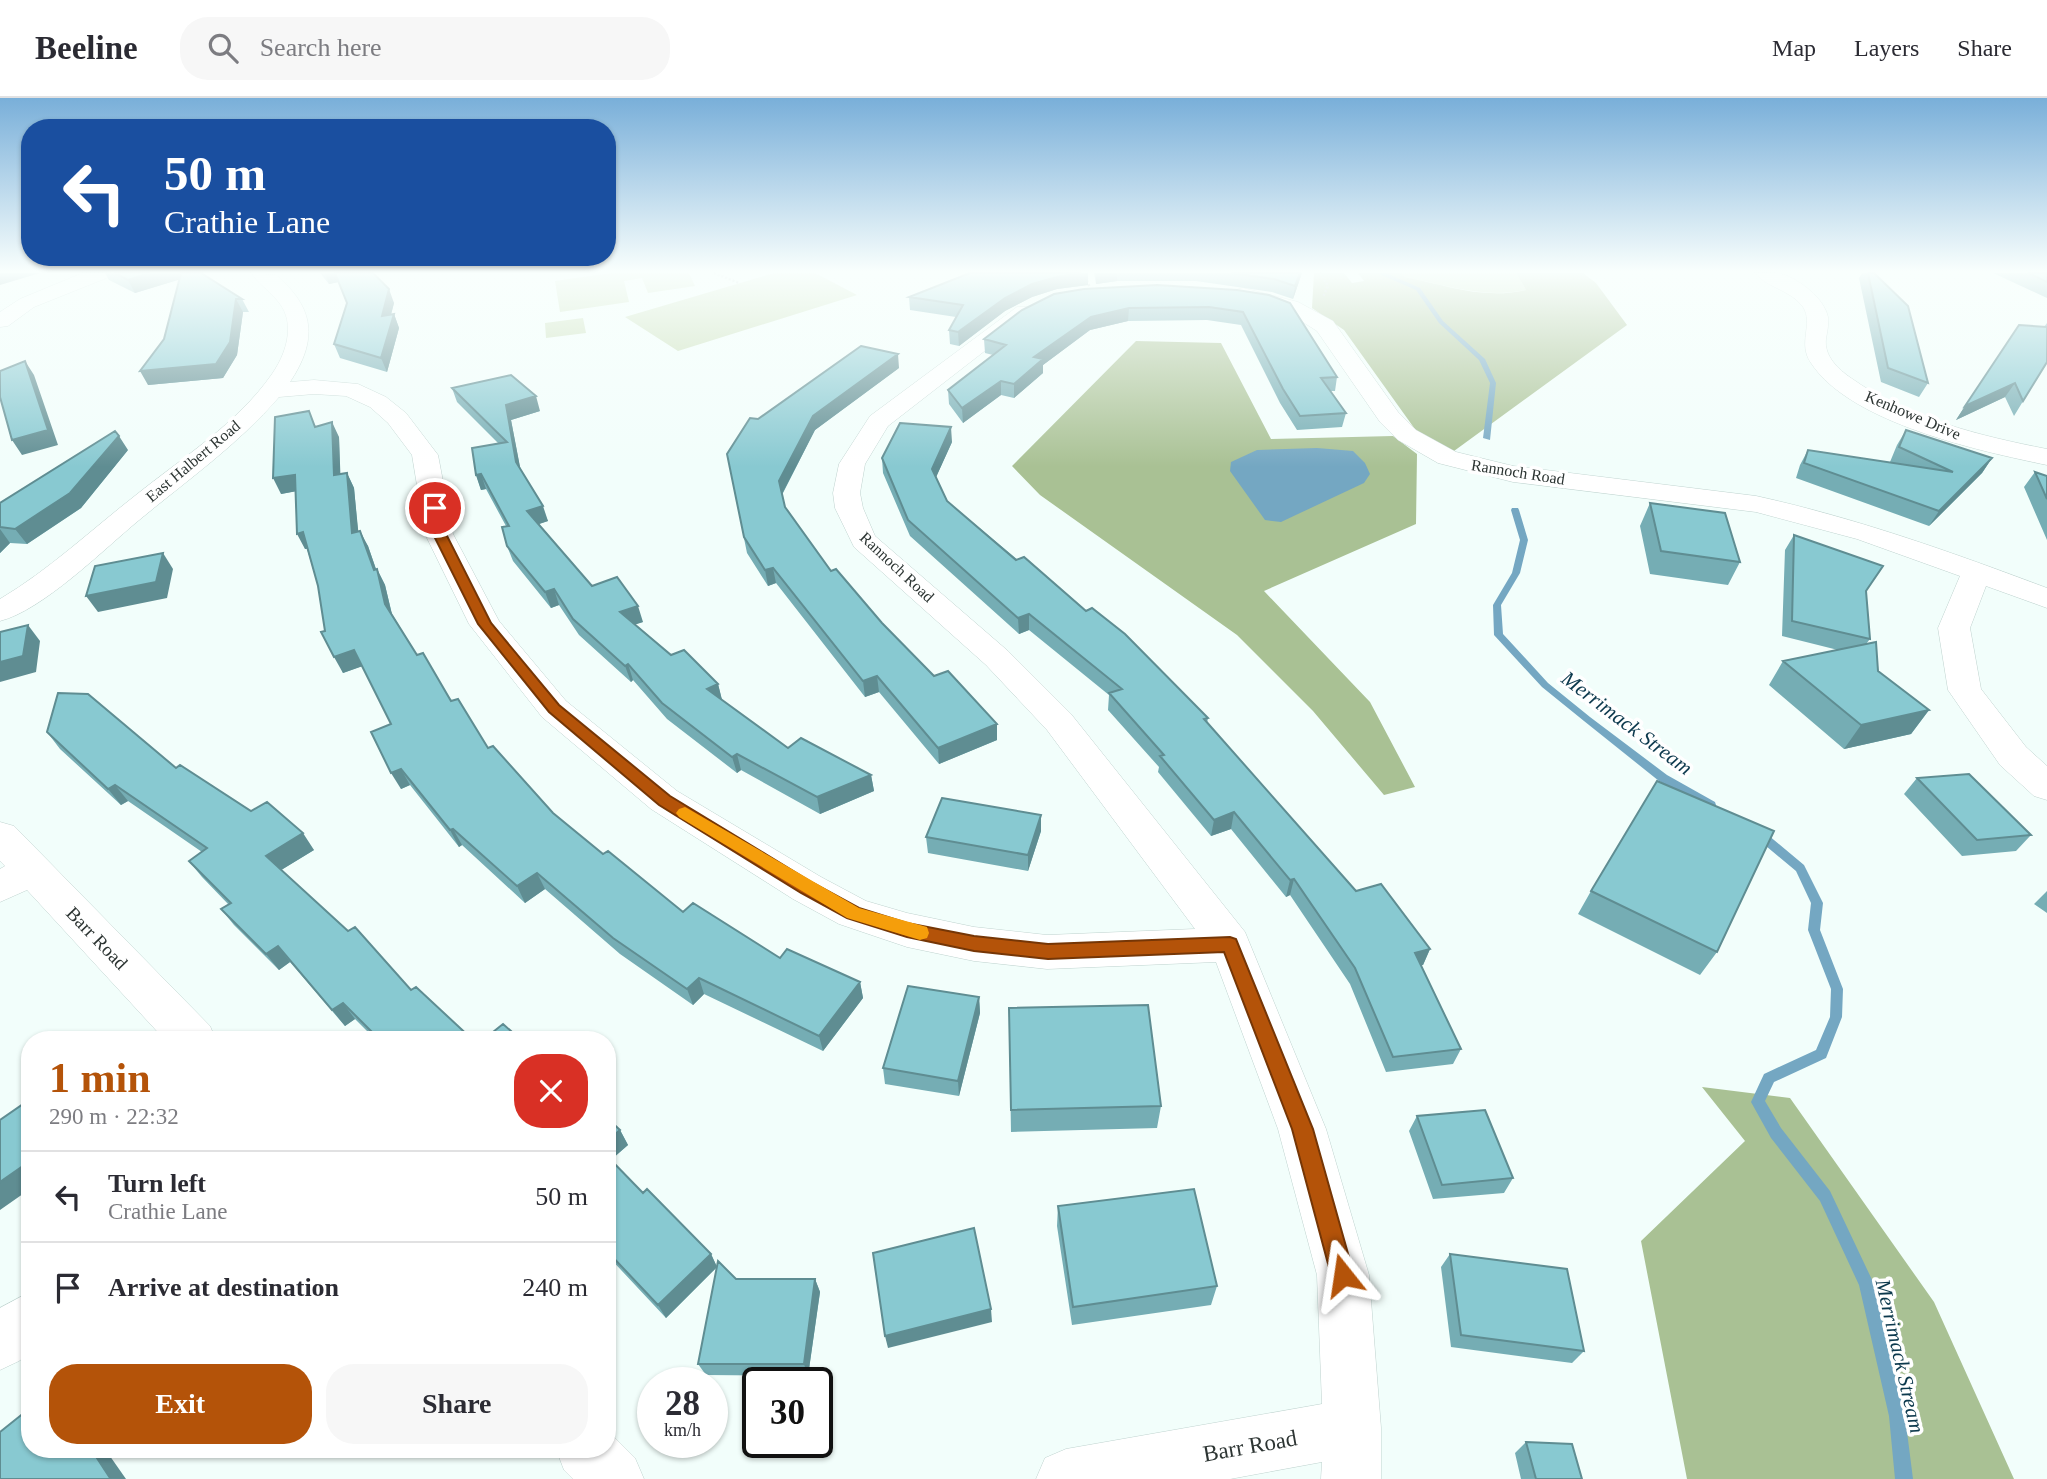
<!DOCTYPE html>
<html lang="en">
<head>
<meta charset="utf-8">
<style>
	:root { --surface:#fff; --page:#f7f7f7; --text:#2b2b33; --muted:#7c7c81; --line:#e1e1e2; --accent:#b45309 }
	body { margin:0; font-family:"Times New Roman",serif; background:var(--page); color:var(--text); height:100vh; display:flex; flex-direction:column; font-size:26px; white-space:nowrap }
	* { box-sizing:border-box; margin:0 }
	p { font-size:23px; color:var(--muted) }
	.icon { flex:none; width:38px; height:38px; fill:none; stroke:currentColor; stroke-width:2; stroke-linecap:round; stroke-linejoin:round }
	.map { position:relative; flex:1; overflow:hidden }
	.side { position:absolute; left:21px; top:933px; width:595px; height:427px; display:flex; flex-direction:column; background:var(--surface); border-radius:28px; box-shadow:0 2px 5px #0004 }
	.side>* { flex:none }
	.top-card { position:absolute; left:21px; top:21px; width:595px; height:147px; border-radius:28px; box-shadow:0 2px 5px #0004; background:#1a4fa0; color:#fff; overflow:hidden }
	.speed { position:absolute; left:637px; top:1269px; display:flex; gap:14px; font-size:35px; font-weight:700; text-align:center }
	.speed>* { display:grid; place-content:center; width:91px; height:91px; border-radius:50%; background:var(--surface); box-shadow:0 2px 5px #0004; line-height:1 }
	.speed small { font-size:18px; font-weight:400 }
	.speed .limit { border:4px solid #111; border-radius:10px; background:#fff; color:#111 }
	.pin { position:absolute; display:grid; place-items:center; width:60px; height:60px; color:#fff; margin:-30px; border:4px solid #fff; border-radius:50%; box-shadow:0 2px 7px #0007 }
	.me { position:absolute; width:77px; margin:-38px; rotate:345deg; stroke-linejoin:round; filter:drop-shadow(0 0 5px #0008) }
	.turn { display:flex; align-items:center; gap:24px; height:147px; padding:0 28px; font-size:32px }
	.turn .icon { width:91px; height:91px; stroke-width:2.5 }
	.turn b { display:block; font-size:49px; line-height:60px }
	.round { display:grid; place-items:center; flex:none; width:74px; height:74px; border-radius:28px; background:var(--page) }
	.headline { display:flex; align-items:center; justify-content:space-between; height:119px; padding:0 28px }
	h1 { font-size:42px; font-weight:600; line-height:52px; color:var(--accent) }
	.primary-button { display:flex; gap:14px; margin-top:auto; padding:14px 28px }
	.primary-button a { flex:1; height:80px; border-radius:28px; background:var(--accent); color:#fff; font-size:28px; font-weight:600; line-height:80px; text-align:center }
	.primary-button a+a { background:var(--page); color:var(--text) }
	ul { padding:0; list-style:none }
	li { display:flex; align-items:center; gap:21px; height:91px; padding:0 28px; border-top:2px solid var(--line) }
	li div { flex:1 }
	li b { display:block; font-size:26px }
	li em { font-style:normal }
	header { display:flex; align-items:center; gap:42px; box-sizing:border-box; height:98px; padding:0 35px; background:var(--surface); border-bottom:2px solid var(--line) }
	header strong { font-size:33px }
	nav { display:flex; gap:38px; margin-inline-start:auto; font-size:24px }
	.search { width:490px; height:63px; background:var(--page); display:flex; align-items:center; gap:18px; box-sizing:border-box; padding:0 24px; border-radius:28px; color:var(--muted); font-size:26px }
	.map>svg:first-child { display:block }
	.green { fill:#c5dbb1 }
	.forest { fill:#a9c194 }
	.water { fill:#74a7c2 }
	.lines { fill:none; stroke-linecap:round; stroke-linejoin:round }
	.stream { fill:#74a7c2; fill-rule:evenodd }
	.minor-casing { stroke:#bfd3cf; stroke-width:1 }
	.path { stroke:#b4bfbc; stroke-width:2.5; stroke-dasharray:2 2; stroke-linecap:butt }
	.minor { fill:#fff; fill-rule:evenodd }
	.wall { fill:#75adb4 }
	.shaded-wall { fill:#5f8d92 }
	.building { fill:#88c9d1; stroke:#5f8d92; stroke-width:2 }
	.route { fill:#b45309; stroke:#753606; stroke-width:2 }
	.slow { fill:#f59e0b }
	.labels { text-anchor:middle; dominant-baseline:central; stroke-width:7; stroke-linejoin:round; paint-order:stroke }
	.far-street-label { font-size:16px; fill:#2d3533; stroke:#fff }
	.street-label { font-size:19px; fill:#2d3533; stroke:#fff }
	.water-label { font-size:21px; font-style:italic; fill:#0c394d; stroke:#fff }
	.near-street-label { font-size:23px; fill:#2d3533; stroke:#fff }
</style>
</head>
<body>
<header>
<strong>Beeline</strong>
<div class="search"><svg class="icon" aria-label="search" viewBox="0 0 24 24"><circle cx="10" cy="10" r="6"/><path d="M15 15l6 6"/></svg>Search here</div>
<nav><a>Map</a><a>Layers</a><a>Share</a></nav>
</header>
<div class="map">
<svg width="2047" height="1381" viewBox="0 0 2047 1381">
	<rect width="100%" height="100%" fill="#f2fefb"/>
	<path class="green" d="M611,175H689L695,188L648,195L642,180L624,183L629,204L560,214L555,183Z
		M774,175H815L857,197L678,253L625,219Z
		M1400,175H1516L1526,192C1483,201 1446,187 1405,179Z
		M583,220L586,235L546,240L545,225Z"/>
	<path class="forest" d="M1314,175H1344L1352,185L1364,183L1358,175H1400L1405,179C1446,187 1483,202 1526,192L1516,175H1583L1596,185L1627,227L1454,353L1417,334L1344,232L1312,210Z
		M1136,243L1221,245L1271,341L1393,338L1417,356L1416,426L1264,493L1370,604L1415,689L1384,697L1313,613L1237,537L1040,397L1012,368Z
		M1702,989L1790,1000L1934,1204L2014,1381H1687L1641,1143L1745,1043Z"/>
	<path class="water" d="M1317,350L1353,353L1365,365L1370,376L1364,385L1281,424L1265,422L1230,373L1231,364L1257,352Z"/>
	<g class="lines">
		<path class="stream" d="M1377,175H1386L1420,190L1443,223L1485,261L1496,285L1490,342L1483,340L1490,285L1479,262L1439,225L1416,192Z
			M1512,410H1518L1519,412L1528,442L1520,475L1501,507L1503,536L1548,585L1590,619L1667,677L1715,704L1716,707L1715,710H1707L1659,683L1584,623L1542,589L1494,537L1493,507L1512,475L1520,442L1511,412Z
			M1758,731L1762,732L1804,767L1823,805L1820,832L1843,891L1842,919L1826,960L1774,984L1765,1003L1781,1030L1830,1093L1874,1186L1905,1318L1913,1381H1895L1889,1318L1859,1187L1820,1103L1771,1040L1751,1004L1764,976L1816,952L1830,919L1831,891L1808,832L1811,805L1796,773L1754,738L1753,735L1754,732Z"/>
		<g class="minor-casing">
			<path id="minor" d="M83,175H112L109,179L34,209L8,228L0,229V214L20,201Z
				M251,175L276,177C315,210 318,242 290,284L314,282L358,286L386,299L406,315L438,357L453,436L499,523L566,603L677,693L821,779L866,803L907,815L974,829L1047,837L1195,831L1047,632L986,567L854,449L835,410L833,395L839,366L870,318L1017,209H1031L1034,213L1031,217L888,328L865,366L860,395L863,410L875,438L1008,553L1071,616L1245,834L1326,1031L1369,1177L1381,1330V1381H1321L1322,1364L1230,1381H1036L1045,1360L1066,1351L1322,1306L1317,1177L1278,1031L1216,864L1047,871L974,863L907,849L839,826L793,801L651,711L542,619L469,526L425,436L412,357L388,325L370,309L346,298L314,296L279,299C238,347 186,383 138,423C103,452 43,512 0,523V501C49,472 91,432 136,397C182,360 238,325 272,276C281,263 288,247 288,231C288,203 266,195 251,175Z
				M1755,175C1764,175 1775,174 1782,176C1800,182 1824,200 1828,219C1829,227 1827,234 1826,241C1824,258 1838,271 1851,280C1907,320 1980,338 2047,351V367C1980,353 1850,325 1811,265C1797,245 1814,226 1803,209C1791,192 1767,190 1755,175Z
				M1243,190L1298,204L1333,223L1398,314L1416,332L1456,354L1513,368L1756,398C1856,420 1951,454 2047,490V510L1986,488L1970,530L1981,591L2026,649L2047,668V702L2034,698L2000,667L1948,592L1938,530L1960,478L1857,441L1756,414L1513,384L1438,365L1398,342L1380,324L1317,233L1284,212L1236,200L1233,196L1236,192Z
				M0,724L14,728L210,928L216,942H165L27,792L0,804V771L5,768L0,763Z
				M30,1194V1255L19,1263L0,1272V1210Z
				M607,1332L635,1360L644,1381H573L564,1372L556,1351H607Z"/>
		</g>
		<path class="path" d="M714,175L739,185
			M1084,175L1090,190
			M1320,175L1328,188L1323,199"/>
		<use href="#minor" class="minor"/>
	</g>
	<path class="wall" d="M105,175H201L242,201L249,214H243L237,257L223,280L148,287L164,241L180,181L135,195L109,182Z
		M320,175H373L394,205L391,217L394,216L399,230L387,274L340,260L334,246L347,205L338,184L329,186Z
		M970,175H1088V187L1057,191L1032,199L1005,213L959,248L950,246L949,232L956,219L910,212L909,199Z
		M1094,175H1302L1293,201L1272,194L1196,183H1117L1096,186Z
		M1862,175H1874L1928,285L1919,299L1881,284L1859,180Z
		M1993,175H2047V200Z
		M1237,192L1337,279L1335,293H1330L1346,315L1342,329L1297,332L1280,305L1241,227L1207,222L1128,223L1090,232L1043,267V275L1014,300L1001,297L963,325L949,306L948,292L993,257L985,255L984,241L1022,212Z
		M2047,225V264L2014,318L2005,299L1956,322L1965,308L2044,229Z
		M899,270L815,332L782,397L785,409L831,473L934,578L997,626V642L939,666L879,594L865,599L776,485L768,488L747,455L727,356L758,321Z
		M452,290L540,313L511,322L520,370L548,423L539,426L592,488L643,524L635,526L671,557L718,586L722,602L788,650L871,677L874,693L820,716L741,672L737,675L667,621L633,582L631,584L579,537L559,507L551,510L513,463L507,448L506,428L486,391L481,392L476,377L498,345L457,304Z
		M317,329L339,339L340,376L347,375L354,390L358,434L368,448L376,471H377L385,487L392,516L417,557L488,650L553,715L603,756L683,814L780,860L860,884L863,900L823,953L704,896L693,907L620,856L545,791L525,805L462,747L459,749L410,687L401,691L391,626L362,568L343,575L325,533L318,488L307,451H305L296,393L281,396Z
		M1906,332L1992,360L1982,375L1929,428L1796,380L1800,367L1808,352L1892,365L1890,364L1897,347Z
		M952,344L936,379L947,403L1208,620L1207,625L1356,793L1430,851L1423,867H1421L1461,951L1453,966L1386,974L1350,886L1290,797L1286,799L1231,731L1211,738L1158,674L1159,669L1108,612L1109,597L1029,532L1019,536L910,438L883,375L882,360Z
		M128,352L81,410L27,446L10,445L0,455V405Z
		M2035,374L2047,378V442L2024,389Z
		M1650,405L1740,464L1728,487L1650,476L1640,428Z
		M1794,437L1870,541L1866,546L1878,573L1929,612L1911,636L1844,651L1769,587L1783,563L1838,552L1782,538L1785,452Z
		M47,634L176,670L251,713L314,752L281,772L411,892L473,942H376L355,921L345,928L290,864L279,872L234,827L221,811L229,807L202,779L189,763L202,754L128,703L121,707L60,651Z
		M1917,680L2031,737L2016,753L1962,758L1904,696Z
		M1041,717V733L1028,773L928,755L926,739Z
		M1591,793L1717,854L1700,877L1578,816Z
		M2047,793V815L2034,806Z
		M979,899L980,915L959,998L885,986L883,970Z
		M1009,910L1161,1008L1157,1030L1011,1034Z
		M1417,1018L1513,1080L1504,1095L1433,1101L1409,1033Z
		M607,1020L620,1032L628,1047L611,1062L643,1095L711,1156L717,1169L666,1220L607,1157Z
		M1058,1108L1217,1188L1211,1207L1072,1227L1057,1128Z
		M1450,1156L1584,1253L1572,1265L1451,1249L1441,1169Z
		M736,1181H815L820,1194L808,1278L706,1277L698,1266Z
		M1526,1344L1582,1381H1521L1515,1355Z"/>
	<path class="shaded-wall" d="M0,175H40L0,187Z
		M150,175H186L188,179L135,195L128,182Z
		M325,175H335L339,184L329,186Z
		M1081,175H1088V187L1057,191L1032,199L1005,213L959,248L958,234L1005,200L1032,186L1057,179Z
		M1096,175H1117V183L1096,186Z
		M1300,175H1302L1293,201L1295,188Z
		M389,191L394,205L387,231L382,218Z
		M236,201L243,214L237,257L223,280L148,287L140,273Z
		M1129,210L1128,223L1090,232L1043,267V275L1014,300V286L1034,259L1091,219Z
		M394,216L399,230L387,274L381,260Z
		M898,256L899,270L815,332L781,398L779,383L813,318Z
		M25,263L34,277L58,347L22,357L12,342Z
		M1001,283V297L963,325L962,310Z
		M2015,285L2005,299L1956,322L1965,308Z
		M536,298L540,313L511,322L522,379L516,364L506,307Z
		M332,324L339,339L341,392L334,377Z
		M951,329L952,344L933,386L932,371Z
		M119,338L128,352L81,410L27,446L15,431Z
		M1992,360L1982,375L1929,428L1939,413Z
		M347,375L354,390L360,451L352,435Z
		M481,376L486,391L481,392L476,377Z
		M295,377L303,392L281,396L273,380Z
		M543,408L548,423L533,428L527,413Z
		M0,431L10,445L0,455Z
		M360,433L368,448L379,480L377,471L385,487L393,521L385,506Z
		M303,434L311,450L305,451L297,436Z
		M163,455L173,471L167,500L98,514L86,498Z
		M773,470L776,485L768,488L765,472Z
		M554,491L559,507L551,510L545,494Z
		M638,508L643,524L625,530L620,514Z
		M1029,516V532L1019,536L1018,520Z
		M28,527L40,543L36,574L0,584V564Z
		M354,552L363,568L343,575L334,559Z
		M628,566L633,582L631,584L625,568Z
		M877,578L879,594L865,599L863,583Z
		M718,586L722,602L707,591Z
		M1929,612L1911,636L1844,651L1861,627Z
		M997,626V642L939,666L938,650Z
		M737,656L741,672L737,675L732,659Z
		M401,671L410,687L401,691L391,675Z
		M871,677L874,693L820,716L817,699Z
		M115,687L128,703L121,707L108,691Z
		M1234,714L1231,731L1211,738L1214,722Z
		M1041,717V733L1028,773V757Z
		M453,731L462,747L459,749L450,732Z
		M303,735L314,752L278,774L266,758Z
		M537,775L545,791L525,805L517,788Z
		M1294,781L1290,797L1286,799L1290,782Z
		M278,848L290,864L279,872L266,856Z
		M1430,851L1423,867L1408,871L1415,855Z
		M699,880L704,896L693,907L687,891Z
		M860,884L863,900L823,953L819,938Z
		M979,899L980,915L959,998L958,983Z
		M343,905L355,921L345,928L332,912Z
		M620,1032L628,1047L607,1065V1043Z
		M30,1063V1091L0,1112V1084Z
		M711,1156L717,1169L666,1220L658,1207Z
		M815,1181L820,1194L808,1278L804,1266Z
		M991,1211L992,1224L888,1250L885,1238Z
		M91,1351H105L126,1381H108Z"/>
	<path class="building" d="M115,175H150L128,182Z
		M181,175H201L242,201H236L230,244L216,266L140,273L164,241Z
		M335,175H373L389,191L382,218L394,216L381,260L334,246L347,205Z
		M970,175H1081L1057,179L1032,186L1005,200L958,234L949,232L963,207L909,199Z
		M1231,175H1300L1295,188L1274,181Z
		M1868,175H1874L1908,208L1928,285L1888,270Z
		M2029,175H2047V184Z
		M1157,187L1237,192L1269,197L1290,205L1337,279L1321,280L1346,315L1300,318L1283,291L1243,214L1209,209L1129,210L1091,219L1034,259L1043,261L1014,286L1001,283L962,310L948,292L1006,247L984,241L1022,212L1054,196L1084,191Z
		M2019,227L2047,229V264L2023,303L2015,285L1965,308Z
		M861,248L898,256L813,318L779,383L785,409L831,473L836,471L882,525L934,578L948,573L997,626L938,650L877,578L863,583L773,470L765,472L744,439L727,356L750,320L758,321Z
		M25,263L48,332L12,342L0,299V273Z
		M511,277L536,298L506,307L516,364L543,408L527,413L592,488L617,479L638,508L620,514L671,557L684,552L718,586L707,591L788,650L801,640L871,677L817,699L737,656L732,659L662,605L628,566L625,568L573,521L554,491L545,494L507,448L502,429L509,428L481,376L476,377L472,350L507,344L452,290Z
		M309,313L315,329L332,324L334,377L347,375L352,435L360,433L374,472L377,471L385,506L417,557L423,555L451,603L458,601L488,650L493,648L553,715L603,756L608,753L683,814L693,805L780,860L787,851L860,884L819,938L699,880L687,891L613,840L537,775L517,788L453,731L450,732L401,671L391,675L371,634L391,626L354,552L334,559L321,534L325,533L318,488L303,434L297,436L295,377L273,380L275,319Z
		M900,325L951,329L932,371L947,403L1016,462L1024,459L1086,513L1092,510L1125,536L1208,620L1204,621L1356,793L1381,786L1430,851L1415,855L1461,951L1393,959L1355,870L1294,781L1290,782L1234,714L1214,722L1160,658L1164,657L1109,595L1122,591L1029,516L1018,520L908,422L882,360Z
		M1906,332L1992,360L1939,413L1804,365L1808,352L1953,374L1899,349Z
		M115,333L119,338L70,395L15,431L0,429V405Z
		M2035,374L2047,378V401Z
		M1650,405L1725,415L1740,464L1661,453Z
		M1794,437L1883,468L1866,493L1870,541L1792,523Z
		M163,455L156,484L86,498L95,468Z
		M28,527L23,558L0,564V534Z
		M1876,544L1878,573L1929,612L1861,627L1783,563Z
		M58,595L88,596L176,670L180,667L251,713L267,704L303,735L266,758L348,833L355,829L411,892L416,889L473,942H380L343,905L332,912L278,848L266,856L221,811L231,805L189,763L207,750L115,687L108,691L47,634Z
		M1969,676L2031,737L1977,742L1917,680Z
		M1657,683L1774,733L1717,854L1591,793Z
		M942,700L1041,717L1028,757L926,739Z
		M908,888L979,899L958,983L883,970Z
		M1148,907L1161,1008L1011,1012L1009,910Z
		M503,926L521,942H483Z
		M29,1002L30,1063L0,1084V1022Z
		M1485,1012L1513,1080L1442,1087L1417,1018Z
		M607,1020L620,1032L607,1043Z
		M607,1058L643,1095L647,1091L711,1156L658,1207L607,1153Z
		M1194,1091L1217,1188L1073,1209L1058,1108Z
		M974,1130L991,1211L885,1238L873,1155Z
		M1450,1156L1567,1171L1584,1253L1461,1237Z
		M718,1163L736,1181H815L804,1266H698Z
		M30,1310V1351H91L110,1380L108,1381H0V1334Z
		M1526,1344L1572,1346L1582,1381H1536Z"/>
	<linearGradient id="sky" x2="0" y2="1"><stop stop-color="#79afd9"/><stop offset="0.47" stop-color="#f9fffd"/><stop offset="1" stop-color="#f9fffd" stop-opacity="0"/></linearGradient>
	<rect width="2047" height="369" fill="url(#sky)"/>
	<path class="route" d="M435,406L440,410L446,436L491,525L559,607L670,698L813,785L859,810L907,825L974,838L1048,846L1230,839L1236,841L1313,1031L1354,1177L1351,1185L1343,1188L1335,1185L1331,1177L1292,1031L1224,854L1048,861L974,853L907,839L847,820L801,795L659,707L549,614L478,526L433,436L429,410Z"/>
	<path class="slow" d="M685,709L859,810L927,829L929,835L927,840L920,842L847,820L679,719L676,715L679,711Z"/>
	<g class="labels">
		<g class="far-street-label">
			<text transform="translate(1913 317) rotate(23)">Kenhowe Drive</text>
			<text transform="translate(193 363) rotate(-40)">East Halbert Road</text>
			<text transform="translate(1518 374) rotate(9)">Rannoch Road</text>
			<text transform="translate(897 469) rotate(43)">Rannoch Road</text>
		</g>
		<g class="street-label">
			<text transform="translate(97 840) rotate(46)">Barr Road</text>
		</g>
		<g class="water-label">
			<text transform="translate(1627 625) rotate(37)">Merrimack Stream</text>
			<text transform="translate(1900 1258) rotate(77)">Merrimack Stream</text>
		</g>
		<g class="near-street-label">
			<text transform="translate(1250 1348) rotate(-10)">Barr Road</text>
		</g>
	</g>
</svg>
<div class="speed"><div>28<small>km/h</small></div><div class="limit">30</div></div>
<div class="pin" style="left:435px;top:410px;background:#d93025"><svg class="icon" aria-label="arrive" viewBox="0 0 24 24"><path d="M6 21V4h12l-3 4 3 4H6"/></svg></div>
<svg class="me" style="left:1343px;top:1177px" viewBox="-20 -20 40 40"><path d="M0-17L14 15 0 8-14 15z" fill="#b45309" stroke="#fff" stroke-width="4"/></svg>
<div class="top-card">
<div class="turn"><svg class="icon" aria-label="left" viewBox="0 0 24 24"><path d="M17 20v-9H6M10 6l-5 5 5 5"/></svg><div><b>50 m</b>Crathie Lane</div></div>
</div>
<section class="side">
<div class="headline"><div><h1>1 min</h1><p>290 m · 22:32</p></div><a class="round" style="background:#d93025;color:#fff"><svg class="icon" aria-label="close" viewBox="0 0 24 24"><path d="M6 6l12 12M18 6L6 18"/></svg></a></div>
<ul>
<li><svg class="icon" aria-label="left" viewBox="0 0 24 24"><path d="M17 20v-9H6M10 6l-5 5 5 5"/></svg><div><b>Turn left</b><p>Crathie Lane</p></div><em>50 m</em></li>
<li><svg class="icon" aria-label="arrive" viewBox="0 0 24 24"><path d="M6 21V4h12l-3 4 3 4H6"/></svg><div><b>Arrive at destination</b></div><em>240 m</em></li>
</ul>
<div class="primary-button"><a>Exit</a><a>Share</a></div>
</section>
</div>
</body>
</html>
